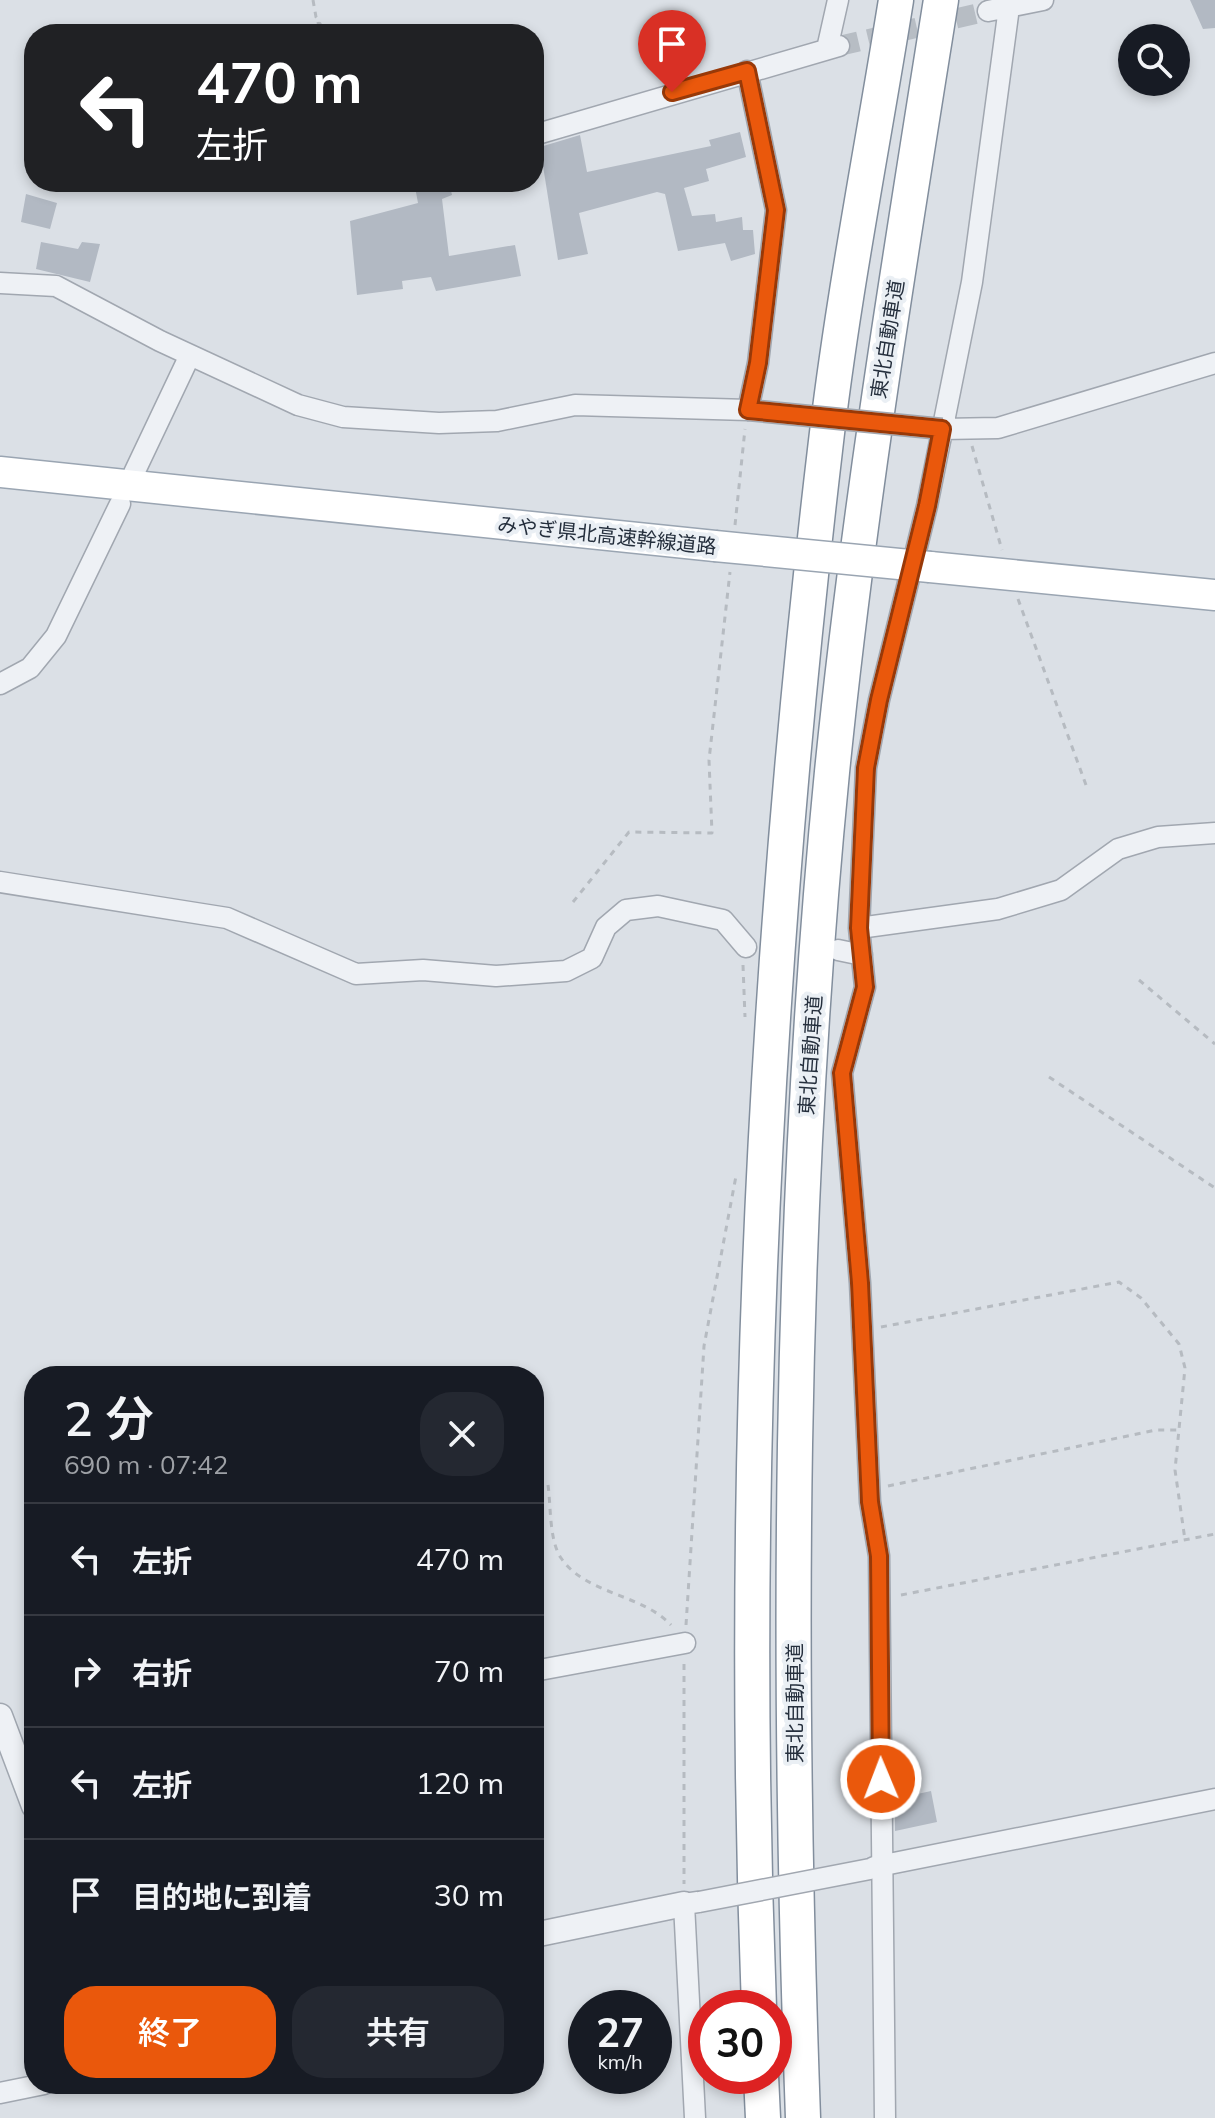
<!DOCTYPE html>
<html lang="ja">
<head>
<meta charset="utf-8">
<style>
	:root { --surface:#171b24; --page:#242831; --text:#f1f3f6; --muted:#9ea1a6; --line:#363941; --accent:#ea580c }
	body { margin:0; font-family:Mulish,"Noto Sans JP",sans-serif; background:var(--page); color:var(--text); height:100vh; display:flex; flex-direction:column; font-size:30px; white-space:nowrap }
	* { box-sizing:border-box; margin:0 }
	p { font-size:26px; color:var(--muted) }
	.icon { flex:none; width:44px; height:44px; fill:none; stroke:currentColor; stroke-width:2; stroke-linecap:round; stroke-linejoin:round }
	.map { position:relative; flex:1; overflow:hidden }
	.side { position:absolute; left:24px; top:1366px; width:520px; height:728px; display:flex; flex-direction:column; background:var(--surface); border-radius:32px; box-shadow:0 4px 12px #0003 }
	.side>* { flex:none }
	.top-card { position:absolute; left:24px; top:24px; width:520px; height:168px; border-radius:32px; box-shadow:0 4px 12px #0003; background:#202124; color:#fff; overflow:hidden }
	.tools { position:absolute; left:1118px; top:24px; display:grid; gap:16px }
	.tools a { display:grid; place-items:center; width:72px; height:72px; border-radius:50%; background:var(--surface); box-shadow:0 4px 12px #0003; font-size:40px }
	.speed { position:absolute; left:568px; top:1990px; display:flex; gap:16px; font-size:40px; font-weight:700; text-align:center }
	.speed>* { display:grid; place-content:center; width:104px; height:104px; border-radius:50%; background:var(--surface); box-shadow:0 4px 12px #0003; line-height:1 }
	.speed small { font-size:20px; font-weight:400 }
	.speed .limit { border:12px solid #d22; background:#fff; color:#111 }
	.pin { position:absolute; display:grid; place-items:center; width:68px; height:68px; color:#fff; margin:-82px -34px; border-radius:50% 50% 50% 0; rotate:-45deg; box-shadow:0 0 8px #0007 }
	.pin .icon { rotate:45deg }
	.me { position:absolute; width:88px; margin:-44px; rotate:359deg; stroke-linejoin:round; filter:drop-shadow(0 0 6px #0008) }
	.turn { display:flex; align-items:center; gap:28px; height:168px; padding:0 40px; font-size:36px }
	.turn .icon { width:104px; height:104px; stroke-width:2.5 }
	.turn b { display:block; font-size:56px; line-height:68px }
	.round { display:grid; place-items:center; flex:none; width:84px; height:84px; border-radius:32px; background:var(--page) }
	.head { display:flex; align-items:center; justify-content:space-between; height:136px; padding:0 40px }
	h1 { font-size:48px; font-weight:600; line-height:60px }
	.cta { display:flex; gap:16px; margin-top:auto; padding:16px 40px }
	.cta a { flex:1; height:92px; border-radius:32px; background:var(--accent); color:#fff; font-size:32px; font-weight:600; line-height:92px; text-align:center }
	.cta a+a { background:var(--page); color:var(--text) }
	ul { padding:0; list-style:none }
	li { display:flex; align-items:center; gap:24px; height:112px; padding:0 40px; border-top:2px solid var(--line) }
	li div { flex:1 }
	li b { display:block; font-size:30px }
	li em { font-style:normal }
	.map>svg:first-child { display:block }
	.building { fill:#b2b9c3 }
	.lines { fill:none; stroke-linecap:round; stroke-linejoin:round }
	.minor-tunnel { stroke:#b7bdc4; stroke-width:20; stroke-dasharray:20 10; stroke-linecap:butt }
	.minor-casing { stroke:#a1a7b0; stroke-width:23 }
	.tertiary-casing { stroke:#a1a7b0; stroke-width:27 }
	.primary-casing { stroke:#9aa5b2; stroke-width:33 }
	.motorway-casing { stroke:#828e9d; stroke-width:37 }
	.path { stroke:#b6bbc1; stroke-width:3; stroke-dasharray:6 6; stroke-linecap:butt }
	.minor { stroke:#eef1f5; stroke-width:20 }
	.tertiary { stroke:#eef1f5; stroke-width:24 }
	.primary { stroke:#fff; stroke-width:30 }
	.motorway { stroke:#fff; stroke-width:34 }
	.minor-bridge-casing { stroke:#a1a7b0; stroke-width:23; stroke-linecap:butt }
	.primary-bridge-casing { stroke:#9aa5b2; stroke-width:33; stroke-linecap:butt }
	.minor-bridge { stroke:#eef1f5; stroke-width:20 }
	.primary-bridge { stroke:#fff; stroke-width:30 }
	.route-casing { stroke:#983908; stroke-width:20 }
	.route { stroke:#ea580c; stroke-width:14 }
	.labels { text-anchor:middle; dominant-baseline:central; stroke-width:8; stroke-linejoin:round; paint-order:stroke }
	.street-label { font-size:20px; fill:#252f3d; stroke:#eaeff4 }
</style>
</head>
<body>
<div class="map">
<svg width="1215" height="2118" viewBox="0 0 1215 2118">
	<rect width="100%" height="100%" fill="#dbe0e6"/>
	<path class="building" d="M1190,0H1215V28L1203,29Z
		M740,132L746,157L706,169L709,181L684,188L692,216L715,214L716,222L742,217L743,230H753L755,254L731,261L725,243L678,251L665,194L657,192L579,213L588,254L558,260L540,147L580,135L587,172L711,146L709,140Z
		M429,182H449L452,195L442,199L449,256L515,245L521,276L436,291L431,277L402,281L403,289L357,295L350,221L418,203L415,187Z
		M26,194L57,203L50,229L21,222Z
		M41,242L78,249L82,242L100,244L90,282L36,269Z
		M931,1791L937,1822L895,1831V1799Z"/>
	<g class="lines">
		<path class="minor-tunnel" d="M839,46L988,11"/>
		<g class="minor-casing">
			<path id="minor" d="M988,11L1043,0
				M827,49L838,0
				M534,135L839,46
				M0,283L56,286L160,341L298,405L343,417L439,423L497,421L575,405L748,410L758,363L776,210L747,71
				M942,429L998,428L1215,363
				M134,473L190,355
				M0,684L30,668L56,636L120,504
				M0,882L227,918L356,974L423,970L496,976L566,971L592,958L606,927L626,910L658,906L723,920L746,947
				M859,928L998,909L1061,890L1118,849L1158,837L1215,833
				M838,950L862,955
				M534,1671L685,1643
				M874,1867L1215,1799
				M0,2093L44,2084
				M695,2118L684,1904L698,1902
				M885,2118L879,1556L870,1502L860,1283L842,1073L865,987L859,928L866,768L879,700L927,506L972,282L1010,0"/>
		</g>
		<g class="tertiary-casing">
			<path id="tertiary" d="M0,1716L34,1806
				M534,1935L684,1904"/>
		</g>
		<g class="primary-casing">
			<path id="primary" d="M0,472L715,546
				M930,567L1215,595"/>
		</g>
		<g class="motorway-casing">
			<path id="motorway" d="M759,2008C739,1489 764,967 825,450C842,300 872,150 896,0
				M761,2076L763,2118
				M803,2118C787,1670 788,1219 832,772C858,513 900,257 941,0"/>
		</g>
		<path class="path" d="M313,0L316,17L326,34
			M318,22L320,34
			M972,446L1002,550
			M735,525L745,429
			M1018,599L1086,785
			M573,902L629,832L712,833L709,760L730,572
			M743,965L745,1017
			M1139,980L1215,1044
			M1049,1077L1215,1188
			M881,1327L1119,1282L1141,1298L1179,1344L1185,1368L1175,1470L1185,1540
			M548,1485C551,1506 549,1540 561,1558C585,1594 642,1594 671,1625
			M888,1486L1156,1430H1178
			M901,1595L1215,1534
			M686,1625L704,1346L736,1176
			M684,1664V1884"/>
		<use href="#minor" class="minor"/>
		<use href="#tertiary" class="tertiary"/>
		<use href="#primary" class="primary"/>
		<use href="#motorway" class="motorway"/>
		<g class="minor-bridge-casing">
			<path id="minor-bridge" d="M748,410L942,429
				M699,1902L870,1869"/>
		</g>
		<g class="primary-bridge-casing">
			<path id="primary-bridge" d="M715,546L930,567"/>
		</g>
		<use href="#minor-bridge" class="minor-bridge"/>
		<use href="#primary-bridge" class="primary-bridge"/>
	</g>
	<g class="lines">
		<g class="route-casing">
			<path id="route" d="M672,92L747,71L776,210L758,363L748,410L942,429L927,506L879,700L866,768L859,928L865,987L842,1073L860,1283L870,1502L879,1556L881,1779"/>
		</g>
		<use href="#route" class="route"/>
	</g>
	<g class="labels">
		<g class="street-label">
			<text transform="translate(887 339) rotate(-81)">東北自動車道</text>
			<text transform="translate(607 535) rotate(6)">みやぎ県北高速幹線道路</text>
			<text transform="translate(810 1055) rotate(-86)">東北自動車道</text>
			<text transform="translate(794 1703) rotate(-90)">東北自動車道</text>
		</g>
	</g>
</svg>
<div class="tools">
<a><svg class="icon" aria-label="search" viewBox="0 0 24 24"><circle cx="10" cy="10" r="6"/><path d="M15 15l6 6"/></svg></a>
</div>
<div class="speed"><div>27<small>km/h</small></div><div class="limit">30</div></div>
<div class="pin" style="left:672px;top:92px;background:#d93025"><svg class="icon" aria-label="arrive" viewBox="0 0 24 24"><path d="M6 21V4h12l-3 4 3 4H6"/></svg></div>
<svg class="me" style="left:881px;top:1779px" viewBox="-20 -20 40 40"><circle r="17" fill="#ea580c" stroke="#fff" stroke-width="3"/><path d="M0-11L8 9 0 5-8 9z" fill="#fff"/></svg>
<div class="top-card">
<div class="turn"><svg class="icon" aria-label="left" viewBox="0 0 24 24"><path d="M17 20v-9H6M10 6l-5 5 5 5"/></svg><div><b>470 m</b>左折</div></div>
</div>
<section class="side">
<div class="head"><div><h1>2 分</h1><p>690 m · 07:42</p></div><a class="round"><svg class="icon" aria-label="close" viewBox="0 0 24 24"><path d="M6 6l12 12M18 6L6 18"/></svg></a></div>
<ul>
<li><svg class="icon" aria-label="left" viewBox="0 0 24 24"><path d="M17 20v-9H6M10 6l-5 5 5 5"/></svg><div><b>左折</b></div><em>470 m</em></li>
<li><svg class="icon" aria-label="right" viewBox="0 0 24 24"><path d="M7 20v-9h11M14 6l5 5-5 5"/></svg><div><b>右折</b></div><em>70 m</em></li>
<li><svg class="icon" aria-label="left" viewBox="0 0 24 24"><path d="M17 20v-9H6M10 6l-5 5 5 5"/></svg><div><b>左折</b></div><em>120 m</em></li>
<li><svg class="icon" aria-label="arrive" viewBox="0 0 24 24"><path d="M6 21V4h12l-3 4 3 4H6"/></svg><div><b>目的地に到着</b></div><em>30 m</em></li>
</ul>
<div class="cta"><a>終了</a><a>共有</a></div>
</section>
</div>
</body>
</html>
